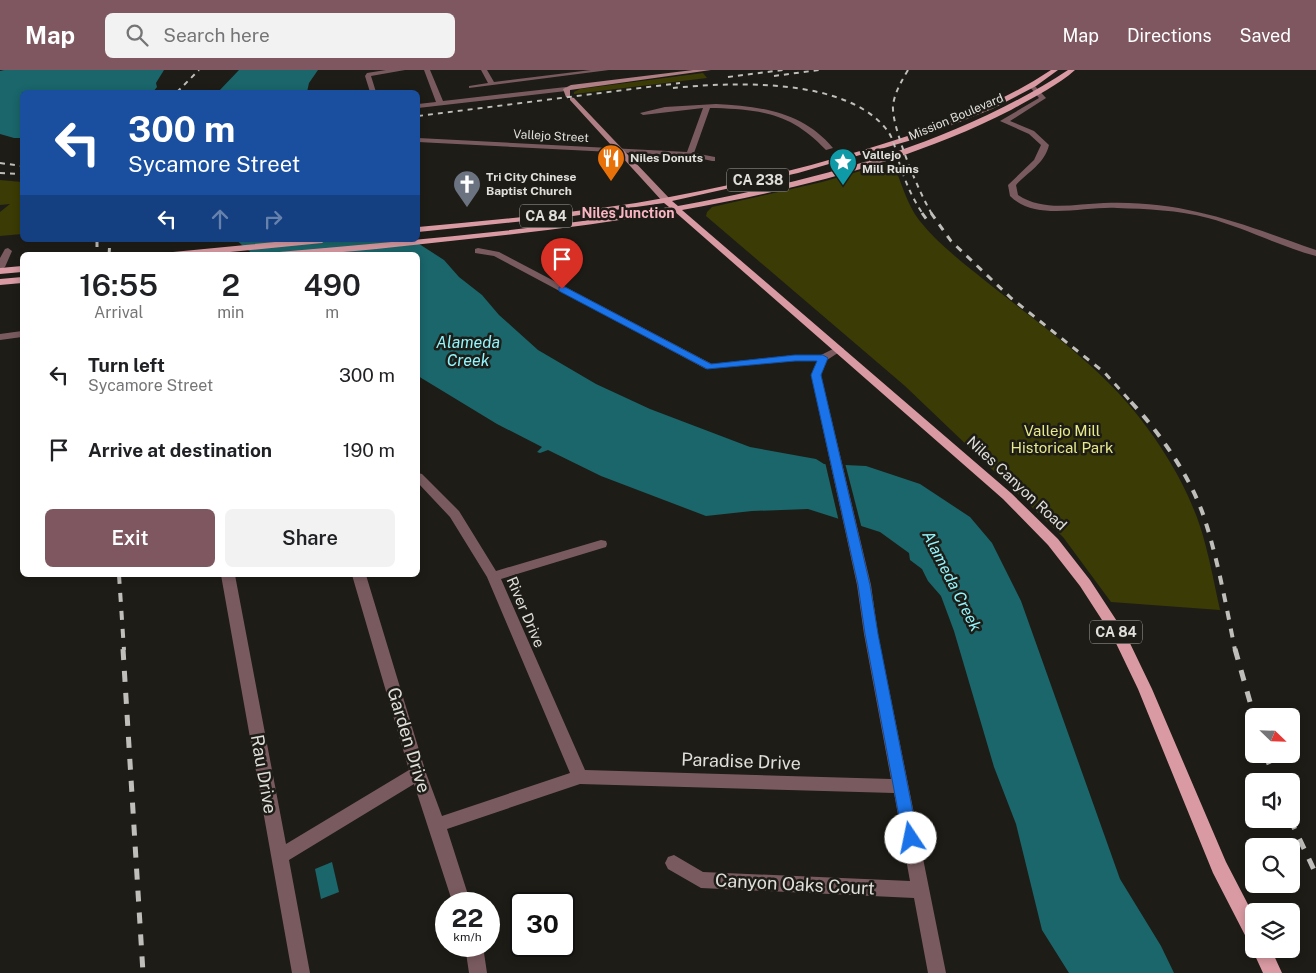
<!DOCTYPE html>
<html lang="en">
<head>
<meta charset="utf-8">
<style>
	:root { --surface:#fff; --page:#f2f2f2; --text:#202124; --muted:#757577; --accent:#7f5761 }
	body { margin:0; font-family:"Public Sans",sans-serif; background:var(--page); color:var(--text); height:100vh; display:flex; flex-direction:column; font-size:19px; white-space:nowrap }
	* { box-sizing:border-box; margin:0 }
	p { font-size:16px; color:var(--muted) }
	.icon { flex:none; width:28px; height:28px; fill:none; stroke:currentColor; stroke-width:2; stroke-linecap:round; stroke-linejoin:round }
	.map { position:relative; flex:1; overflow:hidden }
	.drawer { position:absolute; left:20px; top:182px; width:400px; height:325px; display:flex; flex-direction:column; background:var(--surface); border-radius:8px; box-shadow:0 2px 8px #0003 }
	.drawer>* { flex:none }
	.hud { position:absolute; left:20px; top:20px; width:400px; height:152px; border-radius:8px; box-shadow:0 2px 8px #0003; background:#1a4fa0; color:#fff; overflow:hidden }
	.needle { width:32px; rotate:113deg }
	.fabs { position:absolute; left:1245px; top:638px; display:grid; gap:10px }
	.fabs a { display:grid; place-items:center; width:55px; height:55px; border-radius:8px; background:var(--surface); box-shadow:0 2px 8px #0003; font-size:25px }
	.speed { position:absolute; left:435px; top:822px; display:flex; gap:10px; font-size:25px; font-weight:700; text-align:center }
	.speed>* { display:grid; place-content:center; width:65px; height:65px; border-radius:50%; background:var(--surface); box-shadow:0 2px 8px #0003; line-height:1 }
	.speed small { font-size:12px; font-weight:400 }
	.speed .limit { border:2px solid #111; border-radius:8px; background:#fff; color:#111 }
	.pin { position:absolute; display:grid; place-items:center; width:42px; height:42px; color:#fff; margin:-51px -21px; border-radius:50% 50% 50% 0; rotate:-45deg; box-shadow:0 0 5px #0007 }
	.pin .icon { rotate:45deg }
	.me { position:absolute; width:55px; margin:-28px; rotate:349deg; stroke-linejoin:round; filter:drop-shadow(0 0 4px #0008) }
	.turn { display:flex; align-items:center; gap:18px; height:105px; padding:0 25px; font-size:22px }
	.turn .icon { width:65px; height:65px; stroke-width:2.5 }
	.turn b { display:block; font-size:35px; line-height:42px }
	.lanes { display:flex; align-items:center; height:48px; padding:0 25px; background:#0003; justify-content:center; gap:25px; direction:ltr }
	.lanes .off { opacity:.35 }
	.eta { display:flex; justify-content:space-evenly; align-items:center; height:85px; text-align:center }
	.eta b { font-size:30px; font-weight:600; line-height:35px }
	.button { display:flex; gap:10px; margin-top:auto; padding:10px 25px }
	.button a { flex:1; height:58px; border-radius:8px; background:var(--accent); color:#fff; font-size:20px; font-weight:600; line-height:58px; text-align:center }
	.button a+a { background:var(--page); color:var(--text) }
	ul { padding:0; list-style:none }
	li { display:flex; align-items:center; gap:15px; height:75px; padding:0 25px }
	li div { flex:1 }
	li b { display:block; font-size:19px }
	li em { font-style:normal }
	header { display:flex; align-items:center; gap:30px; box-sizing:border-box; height:70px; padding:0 25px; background:var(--accent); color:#fff }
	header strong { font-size:24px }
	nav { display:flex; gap:28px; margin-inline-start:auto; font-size:18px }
	.search { width:350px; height:45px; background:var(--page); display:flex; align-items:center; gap:12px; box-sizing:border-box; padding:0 18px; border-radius:8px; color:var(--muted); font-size:19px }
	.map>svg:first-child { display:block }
	.green { fill:#3b3b05 }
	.water { fill:#1a666b }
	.pier { fill:#1e1c16 }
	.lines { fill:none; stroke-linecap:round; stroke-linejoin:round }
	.minor { fill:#795b5f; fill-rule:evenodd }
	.secondary { fill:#af7f85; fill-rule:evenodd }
	.primary { fill:#d99aa3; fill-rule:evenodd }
	.rail-far3 { stroke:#bfbeba; stroke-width:2; stroke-dasharray:5 5; stroke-linecap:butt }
	.rail-far2 { stroke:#bfbeba; stroke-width:3; stroke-dasharray:7 7; stroke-linecap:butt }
	.rail-far1 { stroke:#bfbeba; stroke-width:4; stroke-dasharray:9 9; stroke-linecap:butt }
	.rail { stroke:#bfbeba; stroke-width:5; stroke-dasharray:11 11; stroke-linecap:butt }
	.route { fill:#1a73e8; stroke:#114b97 }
	.labels { text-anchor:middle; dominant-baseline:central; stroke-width:5; stroke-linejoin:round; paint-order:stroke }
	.far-street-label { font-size:12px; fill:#e0dfdb; stroke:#1e1c16 }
	.far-poi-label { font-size:12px; font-weight:bold; fill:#e0dfdb; stroke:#1e1c16; text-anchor:start }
	.shield { fill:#1e1c16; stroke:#a6a4a0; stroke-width:1 }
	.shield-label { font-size:14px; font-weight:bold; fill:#e0dfdb }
	.far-neighbourhood-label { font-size:14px; font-weight:bold; fill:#f9b5c1; stroke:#1e1c16 }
	.park-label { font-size:15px; fill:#e7ea8a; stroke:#1e1c16 }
	.street-label { font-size:15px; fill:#e0dfdb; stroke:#1e1c16 }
	.water-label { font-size:16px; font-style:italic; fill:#91f6fd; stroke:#1e1c16 }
	.near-street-label { font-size:18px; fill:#e0dfdb; stroke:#1e1c16 }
</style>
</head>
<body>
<header>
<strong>Map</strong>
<div class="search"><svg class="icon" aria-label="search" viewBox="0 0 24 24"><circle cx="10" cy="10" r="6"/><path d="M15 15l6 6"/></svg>Search here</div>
<nav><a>Map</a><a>Directions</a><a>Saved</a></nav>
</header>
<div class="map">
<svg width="1316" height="903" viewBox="0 0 1316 903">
	<rect width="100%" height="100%" fill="#1e1c16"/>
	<path class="green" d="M703,3L707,8L574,24V22L580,19Z
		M892,92C902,112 906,133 919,150C938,174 961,191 983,209C1036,252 1097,293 1139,347C1168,384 1193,427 1205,473C1211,495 1215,518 1220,540L1111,532L1063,467L905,316L706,146L707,142L712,137L822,112Z
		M0,110L22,112V164L0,166V142L10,134L0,135Z"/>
	<path class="water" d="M4,0H164L156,13L157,17L153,22H22V68H14L0,64V1Z
		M239,0H318L309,13L307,22H218Z
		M236,170H413L444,190L459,207L482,225L499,245L538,280L596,314L650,339L750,377L816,389L824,394L866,396L920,414L970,447L992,473L1021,531L1120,809L1161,876L1174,903H1069L1042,860L1016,754L994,697L954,561L941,526L928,511L922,499L910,490L909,483L880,462L808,439L752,441L706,446L601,406L548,380L540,383L537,382L542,377L497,354L418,306V185H254Z
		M332,792L339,822L321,829L315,799Z"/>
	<path class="pier" d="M825,392L845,393L862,459L839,452Z"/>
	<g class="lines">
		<path class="minor" d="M386,0H405L371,6L376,22H370L365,6L367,3Z
			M424,0H430L443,31L566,17L569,19L566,21L418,38V34L436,32Z
			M481,0H487L494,12L591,0H609L469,18V16L488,13Z
			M1030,15H1034L1046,28L1010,51L1034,61L1049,75C1045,93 1028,102 1016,115L1018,125C1044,142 1074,134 1104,133C1185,130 1242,154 1316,180V186C1279,176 1245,158 1208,148C1178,140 1147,139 1117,138C1084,136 1036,152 1010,126L1008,115L1034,90L1041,75L1029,64L1000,51L1039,28L1030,17Z
			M716,34C760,36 803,42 833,78L826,80C792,44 764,40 716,38H710L694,83L715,87V91H712L690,86L418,72V68L687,82L703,38L643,45L640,43L665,37Z
			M8,178L12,181L5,197L0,200V188L5,179Z
			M478,178L499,182L712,294L795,285H821L839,276L844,279L827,290L821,305L871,515L878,564L946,903H928L914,828L701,818L668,799L665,793L668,787L674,785L703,802L910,811L894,723L580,714L447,759L471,834H453L414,714L289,790L310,903H292L221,505H235L286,774L409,700L352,505H366L426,703L442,746L570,703L487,507L450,447L418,413V403L422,404L459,441L496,501L601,470L606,471L607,474L606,477L501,509L585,700L891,709L864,564L857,515L811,305L817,291H795L706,299L494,186L475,183V179Z
			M22,261V267L0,270V264Z
			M465,876H483L487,903H469Z"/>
		<path class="secondary" d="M693,0H711L570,20V27L574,28L669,128L670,130L666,132H663L570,30V28L566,27L563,19L571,15Z"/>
		<path class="primary" d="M1051,0H1058L1036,16L992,39L922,67L798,103L672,131L678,136C813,111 952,76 1068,0H1075C1057,16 1032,28 1011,40C909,92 794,120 682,140L1011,423L1058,469L1090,510L1126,565L1152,619L1226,792L1254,846V874L1248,871L1213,803L1138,619L1113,567L1080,516L1048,475L1003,429L674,141C597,155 519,164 441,172C386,178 330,185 275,185L279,182C409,170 540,161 669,137L664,133L573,146L418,162V157C491,150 564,144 636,133C712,120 787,103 860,81C927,61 992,39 1051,0Z
			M296,170H326L322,173L199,185H169L173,182Z
			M22,196V202L0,204V198Z
			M22,207V213L0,215V209Z
			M1254,874V879H1271L1282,903H1263L1252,879Z"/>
		<path class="rail-far3" d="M908,0C901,12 895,22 893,35C891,57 920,125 932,144
			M774,6L819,0
			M728,7L783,0
			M673,18C733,12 846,7 887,60C894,69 896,82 899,92C905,111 912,128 923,144
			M177,22L199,0
			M418,46L680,13
			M0,93L22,96
			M0,103L22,104"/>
		<path class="rail-far2" d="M922,143L927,150
			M931,143L951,171L1011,228L1105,303L1132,333
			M97,170V185
			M109,185L110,170"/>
		<path class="rail-far1" d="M1131,332C1160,363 1190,406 1204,447C1218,490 1226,535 1235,580
			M119,505L124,580"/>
		<path class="rail" d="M123,579L143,903
			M1235,579L1254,646
			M1265,684L1276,711
			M1290,749L1316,804"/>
	</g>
	<path class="route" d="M559,217H565L711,294L795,285H823L828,288L821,305L870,515L878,564L918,768L916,773L911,775L905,773L903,768L865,564L858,515L811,305L817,291H795L707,299L559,221Z"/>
	<defs>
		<g id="restaurant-pin" transform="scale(1.4375)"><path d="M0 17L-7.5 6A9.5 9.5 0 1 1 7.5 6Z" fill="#e8710a" stroke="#1e1c16"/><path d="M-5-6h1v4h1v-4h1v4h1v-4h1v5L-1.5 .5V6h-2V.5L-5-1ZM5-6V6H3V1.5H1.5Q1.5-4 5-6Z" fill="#fff"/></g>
		<g id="sight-pin" transform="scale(1.4375)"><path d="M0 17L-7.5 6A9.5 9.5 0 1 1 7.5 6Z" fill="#0f9aa8" stroke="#1e1c16"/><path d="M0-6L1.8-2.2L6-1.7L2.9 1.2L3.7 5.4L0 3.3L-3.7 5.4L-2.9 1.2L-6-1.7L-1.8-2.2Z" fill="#fff"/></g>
		<g id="church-pin" transform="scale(1.4375)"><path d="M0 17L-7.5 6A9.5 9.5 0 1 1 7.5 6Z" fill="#6b7280" stroke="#1e1c16"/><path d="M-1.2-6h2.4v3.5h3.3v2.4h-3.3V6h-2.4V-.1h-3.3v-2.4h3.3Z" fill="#fff"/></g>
	</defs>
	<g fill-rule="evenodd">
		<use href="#restaurant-pin" x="611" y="88"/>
		<use href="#sight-pin" x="843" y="92"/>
		<use href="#church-pin" x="467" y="114"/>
	</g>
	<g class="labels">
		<g class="far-street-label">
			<text transform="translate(956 47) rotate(-23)">Mission Boulevard</text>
			<text transform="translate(551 66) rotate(3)">Vallejo Street</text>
		</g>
		<g class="far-poi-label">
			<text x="862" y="85">Vallejo<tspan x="862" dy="14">Mill Ruins</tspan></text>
			<text x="630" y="88">Niles Donuts</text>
			<text x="486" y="107">Tri City Chinese<tspan x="486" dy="14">Baptist Church</tspan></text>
		</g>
		<g class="shield">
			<rect x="727" y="98.5" width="62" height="23" rx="4"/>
			<rect x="520" y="134.5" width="52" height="23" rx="4"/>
			<rect x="1090" y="550.5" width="52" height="23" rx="4"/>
		</g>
		<g class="shield-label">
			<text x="758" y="110">CA 238</text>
			<text x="546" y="146">CA 84</text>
			<text x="1116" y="562">CA 84</text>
		</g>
		<g class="far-neighbourhood-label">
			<text x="628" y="143">Niles Junction</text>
		</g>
		<g class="park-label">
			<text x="1062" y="360">Vallejo Mill<tspan x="1062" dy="17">Historical Park</tspan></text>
		</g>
		<g class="street-label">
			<text transform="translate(1017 413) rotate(43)">Niles Canyon Road</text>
			<text transform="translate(526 542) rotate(67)">River Drive</text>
		</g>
		<g class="water-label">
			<text x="468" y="272">Alameda<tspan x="468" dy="18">Creek</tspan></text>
			<text transform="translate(952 511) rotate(63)">Alameda Creek</text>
		</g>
		<g class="near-street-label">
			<text transform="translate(409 670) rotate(73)">Garden Drive</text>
			<text transform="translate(741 691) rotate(2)">Paradise Drive</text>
			<text transform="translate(264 704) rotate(80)">Rau Drive</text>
			<text transform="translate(795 814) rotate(3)">Canyon Oaks Court</text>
		</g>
	</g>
</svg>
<div class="fabs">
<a><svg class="needle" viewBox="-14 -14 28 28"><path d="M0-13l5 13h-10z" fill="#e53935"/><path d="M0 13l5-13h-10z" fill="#757577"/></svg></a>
<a><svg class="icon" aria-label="sound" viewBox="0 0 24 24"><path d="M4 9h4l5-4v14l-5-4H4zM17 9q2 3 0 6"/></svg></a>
<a><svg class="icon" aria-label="search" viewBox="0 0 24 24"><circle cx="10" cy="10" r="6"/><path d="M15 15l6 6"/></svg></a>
<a><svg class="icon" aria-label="layers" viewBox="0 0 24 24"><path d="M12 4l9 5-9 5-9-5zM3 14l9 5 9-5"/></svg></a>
</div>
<div class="speed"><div>22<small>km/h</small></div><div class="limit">30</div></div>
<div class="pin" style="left:562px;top:219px;background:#d93025"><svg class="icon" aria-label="arrive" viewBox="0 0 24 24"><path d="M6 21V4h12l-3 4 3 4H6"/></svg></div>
<svg class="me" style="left:911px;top:768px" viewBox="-20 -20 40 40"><circle r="19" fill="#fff"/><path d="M0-13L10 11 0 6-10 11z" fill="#1a73e8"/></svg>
<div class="hud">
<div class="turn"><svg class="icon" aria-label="left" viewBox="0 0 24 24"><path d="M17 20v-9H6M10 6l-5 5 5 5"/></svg><div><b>300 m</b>Sycamore Street</div></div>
<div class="lanes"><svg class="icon" aria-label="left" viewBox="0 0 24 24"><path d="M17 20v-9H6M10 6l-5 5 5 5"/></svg><svg class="icon off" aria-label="ahead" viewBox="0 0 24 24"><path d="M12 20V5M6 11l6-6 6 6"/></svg><svg class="icon off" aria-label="right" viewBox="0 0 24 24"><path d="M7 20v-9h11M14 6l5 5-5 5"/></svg></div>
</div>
<section class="drawer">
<div class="eta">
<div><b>16:55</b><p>Arrival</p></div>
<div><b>2</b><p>min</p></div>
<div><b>490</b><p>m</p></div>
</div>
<ul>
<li><svg class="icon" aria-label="left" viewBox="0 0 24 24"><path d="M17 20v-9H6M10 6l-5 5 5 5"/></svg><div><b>Turn left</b><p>Sycamore Street</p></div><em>300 m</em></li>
<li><svg class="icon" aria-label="arrive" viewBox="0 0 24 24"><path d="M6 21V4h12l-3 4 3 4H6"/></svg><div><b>Arrive at destination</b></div><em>190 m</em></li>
</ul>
<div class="button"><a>Exit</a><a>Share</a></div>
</section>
</div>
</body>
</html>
